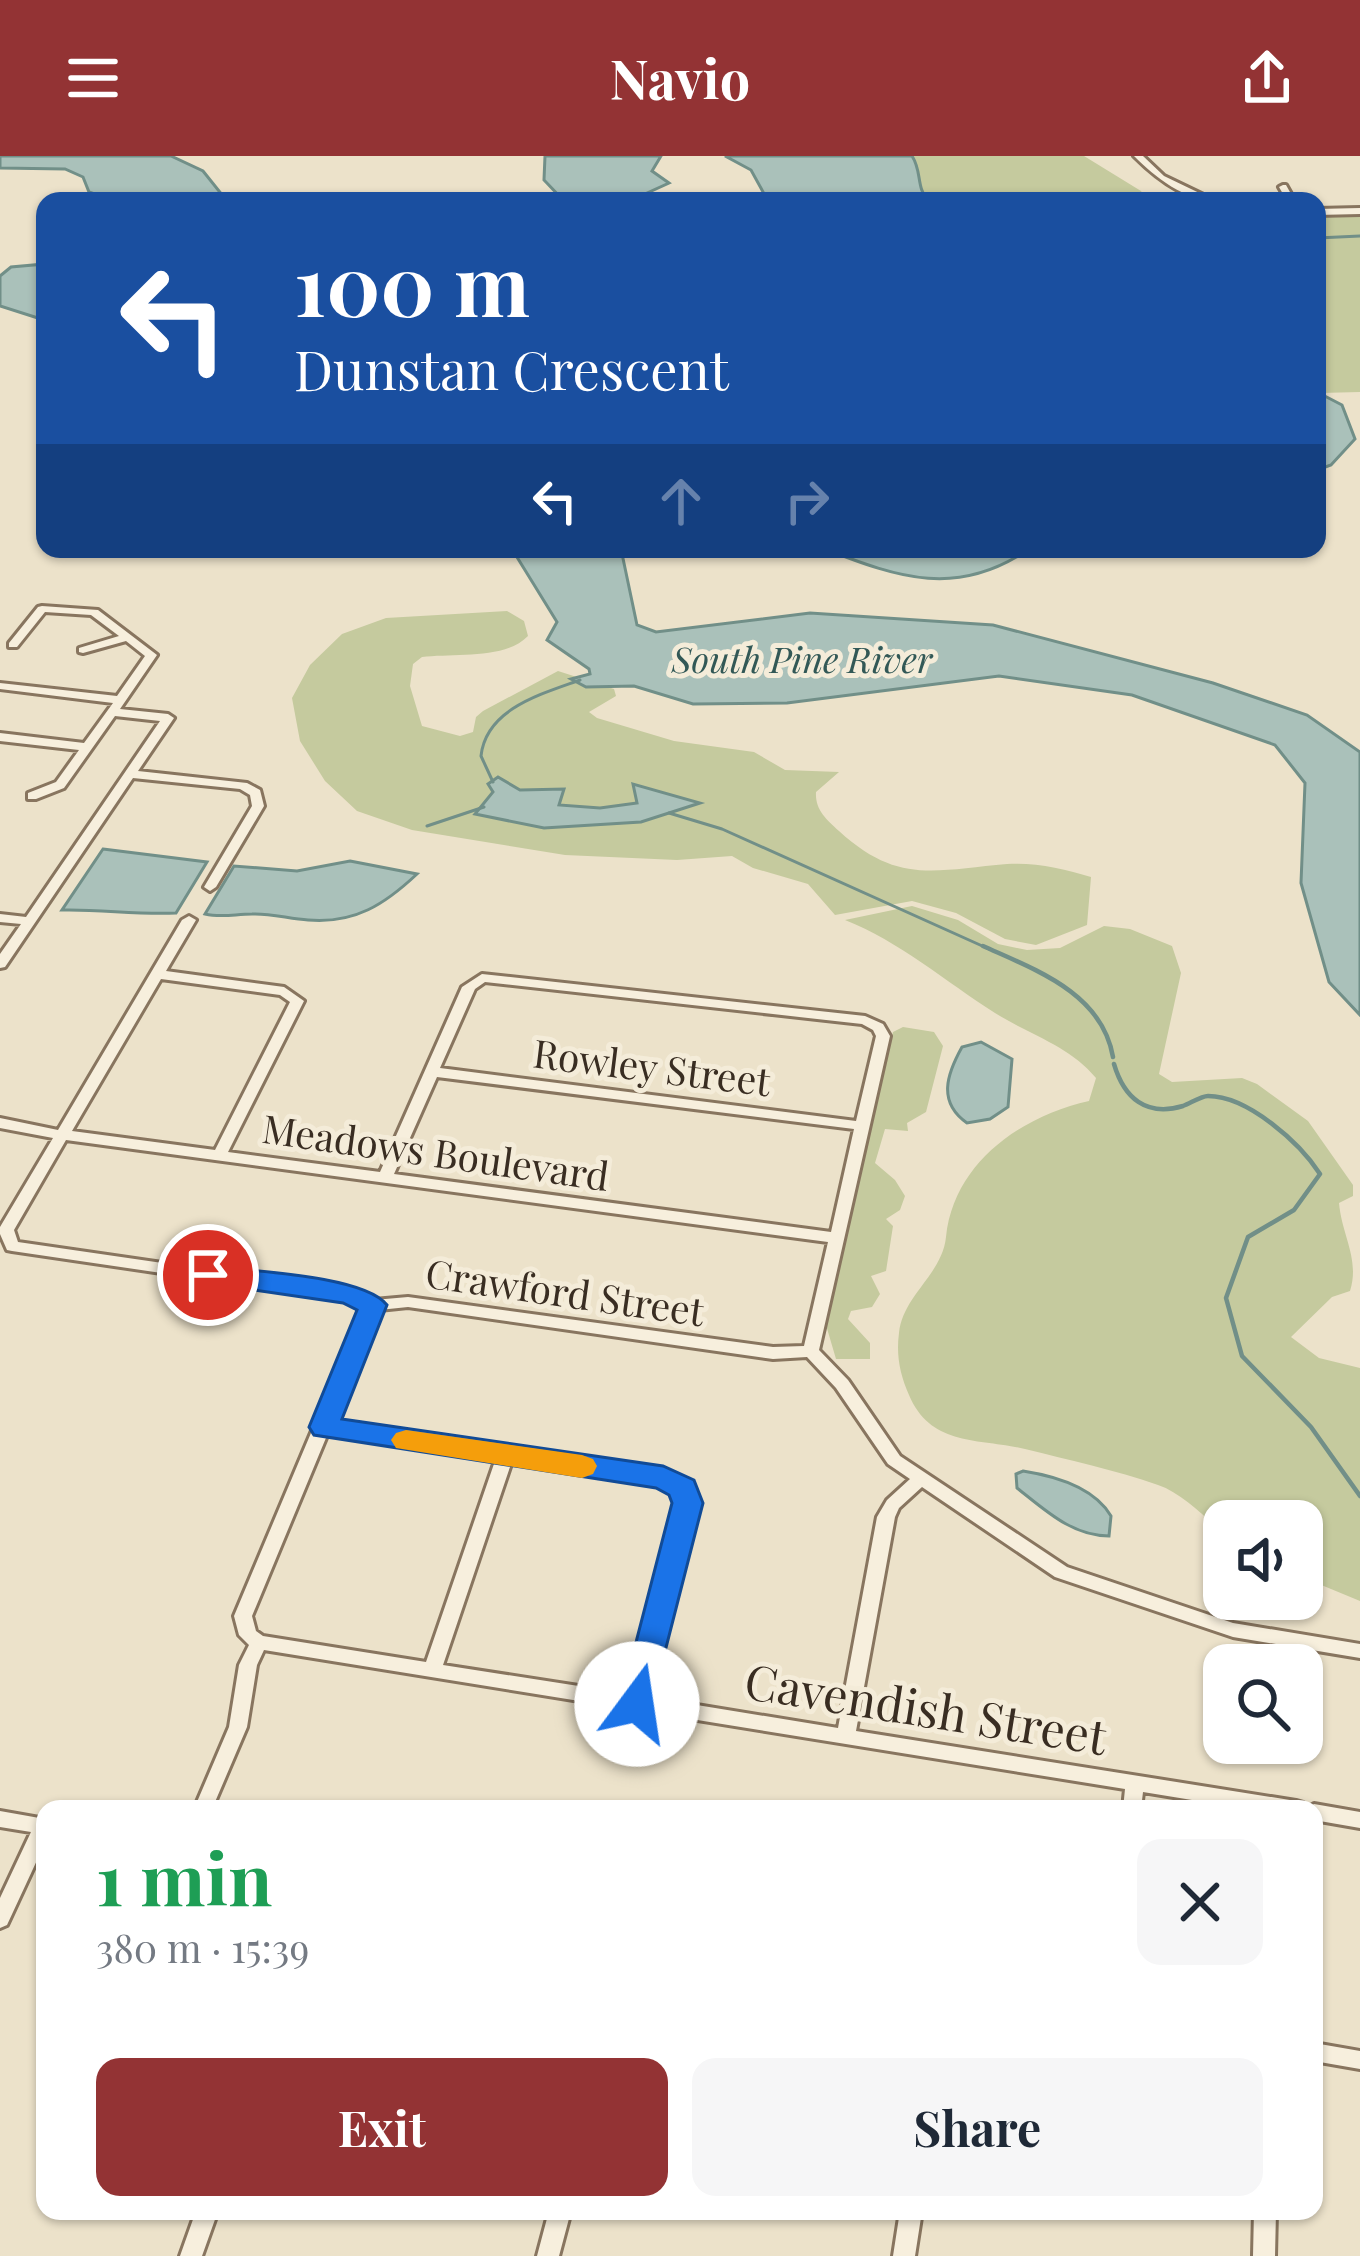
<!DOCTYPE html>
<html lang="en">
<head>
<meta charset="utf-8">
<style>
	:root { --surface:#fff; --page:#f6f6f7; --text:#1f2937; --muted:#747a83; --accent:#933334 }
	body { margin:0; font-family:"Playfair Display",serif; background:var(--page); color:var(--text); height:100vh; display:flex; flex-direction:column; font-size:45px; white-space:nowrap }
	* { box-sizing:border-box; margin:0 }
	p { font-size:39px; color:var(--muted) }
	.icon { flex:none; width:66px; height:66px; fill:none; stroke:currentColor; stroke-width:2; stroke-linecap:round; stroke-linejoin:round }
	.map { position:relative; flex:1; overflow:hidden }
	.side { position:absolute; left:36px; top:1644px; width:1287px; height:420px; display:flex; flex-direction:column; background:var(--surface); border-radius:24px; box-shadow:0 3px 9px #0004 }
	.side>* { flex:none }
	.hud { position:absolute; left:36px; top:36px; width:1290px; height:366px; border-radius:24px; box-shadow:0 3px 9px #0004; background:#1a4fa0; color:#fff; overflow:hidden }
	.tools { position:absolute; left:1203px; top:1344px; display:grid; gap:24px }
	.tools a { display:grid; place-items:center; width:120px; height:120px; border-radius:24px; background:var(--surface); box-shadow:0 3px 9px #0004; font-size:60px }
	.pin { position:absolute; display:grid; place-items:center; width:102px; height:102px; color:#fff; margin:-51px; border:6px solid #fff; border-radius:50%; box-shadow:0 3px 12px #0007 }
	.me { position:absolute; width:132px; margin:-66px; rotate:14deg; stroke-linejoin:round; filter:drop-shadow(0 0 9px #0008) }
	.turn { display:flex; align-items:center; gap:42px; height:252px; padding:0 60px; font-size:54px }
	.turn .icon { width:156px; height:156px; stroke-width:2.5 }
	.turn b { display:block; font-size:84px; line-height:102px }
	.lanes { display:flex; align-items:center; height:114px; padding:0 60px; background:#0003; justify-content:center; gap:60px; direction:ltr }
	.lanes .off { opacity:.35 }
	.round { display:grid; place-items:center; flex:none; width:126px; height:126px; border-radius:24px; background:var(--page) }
	.summary { display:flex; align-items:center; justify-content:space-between; height:204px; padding:0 60px }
	h1 { font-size:72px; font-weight:700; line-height:90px; color:#1e9e55 }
	.action { display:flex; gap:24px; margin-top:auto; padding:24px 60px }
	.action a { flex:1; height:138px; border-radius:24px; background:var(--accent); color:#fff; font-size:48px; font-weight:700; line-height:138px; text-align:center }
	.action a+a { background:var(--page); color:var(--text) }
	header { display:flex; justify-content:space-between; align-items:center; height:156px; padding:0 60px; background:var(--accent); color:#fff; font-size:54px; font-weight:700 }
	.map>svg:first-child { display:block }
	.green { fill:#c5ca9e }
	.water { fill:#aac1ba; stroke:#718f88; stroke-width:3 }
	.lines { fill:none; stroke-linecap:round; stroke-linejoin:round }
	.stream-far1 { stroke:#718f88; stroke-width:3 }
	.stream { stroke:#718f88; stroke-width:4.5 }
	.street-casing { stroke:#88755f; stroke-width:6 }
	.street { fill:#f7efdd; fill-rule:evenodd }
	.route { fill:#1a73e8; stroke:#114b97; stroke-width:3 }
	.slow { fill:#f59e0b }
	.labels { text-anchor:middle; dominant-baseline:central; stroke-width:10; stroke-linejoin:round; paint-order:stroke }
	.far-water-label { font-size:36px; font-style:italic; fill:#325856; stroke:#f4ecd9 }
	.street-label { font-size:39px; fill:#392d22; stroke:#f4ecd9 }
	.near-street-label { font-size:48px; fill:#392d22; stroke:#f4ecd9 }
</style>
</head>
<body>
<header><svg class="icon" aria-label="menu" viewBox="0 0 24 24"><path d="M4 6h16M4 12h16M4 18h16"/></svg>Navio<svg class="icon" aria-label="share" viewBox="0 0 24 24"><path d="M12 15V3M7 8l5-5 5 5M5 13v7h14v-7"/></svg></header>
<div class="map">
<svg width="1360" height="2100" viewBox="0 0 1360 2100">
	<rect width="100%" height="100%" fill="#ece2ca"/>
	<path class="green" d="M912,0H1084L1141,35L1147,45H928C916,31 922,15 912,0Z
		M1360,58V236L1320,237L1317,59Z
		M507,455L524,465L528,480C505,504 453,497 422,501L413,508L410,530L422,570L460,580L473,576L476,561L483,555L558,515L614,533L616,540L589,556L597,562L674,585L754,596L785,614L839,616L816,636C815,654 826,663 839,675C898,729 935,714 1007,708C1035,706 1065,713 1091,721L1087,769L1036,789L1005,783L956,757L912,745L835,759L808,728L753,712L732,700L677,704L565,699L412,674L357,655L325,625L300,585L292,542L310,509L342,478L386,462Z
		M912,750L958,764L998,788L1027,794L1060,792L1104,770L1130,773L1172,790L1181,817L1159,918L1172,926L1242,922L1257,928L1308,965L1353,1029V1040L1339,1047C1342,1080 1360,1103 1350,1135L1332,1141L1291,1181L1319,1202L1360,1212V1445L1302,1421V1365H1224V1377C1204,1361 1182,1337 1158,1329C1115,1314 1069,1304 1025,1293C979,1282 931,1291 909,1239C900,1219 896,1199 899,1177C903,1139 942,1119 946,1081C954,1006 1022,960 1089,945L1096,922C1070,890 1030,879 995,857C946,826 899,785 845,764Z
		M903,871L934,876L943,890L926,956L907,967L908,975L885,973L875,1007L895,1024L905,1040L900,1054L886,1063L893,1070L886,1115L871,1120L880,1138L872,1151L851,1155L848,1163L870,1187V1203H836L826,1169L893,876Z"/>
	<path class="water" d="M0,0H171L203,15L227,45H114L89,36L83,21L65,13L0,12Z
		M545,0H661L652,15L669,27L645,38L644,45H564L544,24Z
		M725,0H912C922,15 916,31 928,45H768L751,14Z
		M45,108V179L41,163L0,150V120L11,111Z
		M1317,236L1342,249L1355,283L1331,309L1317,314V270L1322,269L1323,255L1317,250Z
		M512,393H621L637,469L656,476L810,457L993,469L1213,527L1307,559L1360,596V859L1329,826L1301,727L1305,627L1275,589L1132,539L999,520L787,547L693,548L634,530L586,531L571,523L590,518L589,513L547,484L557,466Z
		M825,393H1029C958,442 899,422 825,393Z
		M498,621L520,634L564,633L559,649L600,652L637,647L633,628L700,647L641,666L544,672L475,658L493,636L488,628Z
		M103,693L207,706L176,757C137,759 101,753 62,754Z
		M350,705L417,718C385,748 355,768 308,764C290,763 270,757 252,758C235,758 222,762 205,758L234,710L297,715Z
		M981,886L1012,903L1008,951L990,963L967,967C937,946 947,918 962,891Z
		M1023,1315C1055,1320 1094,1331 1111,1360L1109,1380C1072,1380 1045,1354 1017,1332L1016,1318Z"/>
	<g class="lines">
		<path class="stream-far1" d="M1317,82L1360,80
			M493,626L481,600C486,553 541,538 580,524
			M669,657L722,673L989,793
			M427,670L484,651"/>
		<path class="stream" d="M983,790C1036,814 1102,837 1113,901
			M1114,908C1124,942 1146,961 1183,950C1191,947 1201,940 1208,940C1248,940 1300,987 1320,1018L1294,1054L1248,1081L1226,1142L1242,1200L1311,1271L1360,1340"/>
		<g class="street-casing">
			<path id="street" d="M1134,0H1143L1164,20L1216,45C1185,45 1155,21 1134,0Z
				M1283,29H1286L1295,45H1287L1279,31Z
				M1360,52V58L1317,59V53Z
				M42,450L98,454L157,499L120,553L168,558L174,562L138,615L247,627L260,634L264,650L216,731L210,735L204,731L252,650L250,639L240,633L133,622L5,811L0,812V798L21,768L0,766V758L26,761L160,565L115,560L64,632L36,643H28V637L56,626L79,594L0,585V577L84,587L113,547L0,533V527L117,540L145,500L126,485L83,497L79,496V492L119,480L91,459L45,456L17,491H9V487L38,451Z
				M189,760L196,764L166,815L284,831L304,845L228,996L380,1016L462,831L482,818L865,860L883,868L890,880L819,1194L848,1224L900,1300L1067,1411L1233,1467L1360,1488V1502L1233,1481L1055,1421L922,1331L899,1352L895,1361L856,1575L1296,1645L1303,1647L1305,1653H1247L1143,1636L1141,1653H1123L1125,1633L264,1494L257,1509L247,1571L212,1653H194L229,1571L239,1509L249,1489L239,1479L234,1460L364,1151L345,1144L12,1095L7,1094L0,1078V1071L53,982L0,972V962L58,974L182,764ZM161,823L280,839L290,846L215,994L72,975ZM485,826L862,868L873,874L876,880L856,965L440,912L475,833ZM437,921L854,973L831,1076L394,1018ZM66,984L828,1086L804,1190L773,1191L408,1141L374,1144L348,1134L18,1086L14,1074ZM408,1151L773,1203L807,1201L836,1232L888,1308L910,1323L887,1344L877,1361L838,1572L648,1541L695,1347L689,1328L663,1315L332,1266L379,1154ZM328,1277L496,1302L426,1506L263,1480L256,1475L252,1460ZM512,1305L659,1327L676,1336L679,1347L630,1538L443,1509Z
				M1314,1648L1360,1656V1672L1314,1664V1653H1306Z
				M0,1655L45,1663V1687L7,1769L0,1772V1742L31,1676L0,1671Z
				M1314,1887L1360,1895V1913L1314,1905Z
				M196,2055H218L202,2100H180Z
				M549,2055H571L559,2100H537Z
				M900,2055H922L915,2100H893Z
				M1254,2055H1276L1275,2100H1253Z"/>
		</g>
		<use href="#street" class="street"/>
	</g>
	<path class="route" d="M208,1110C248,1115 364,1119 387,1149L342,1263L663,1310L694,1324L703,1347L649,1558L637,1562L625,1558L620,1548L672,1347L669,1339L656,1332L314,1279L309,1271L357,1154L343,1147L199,1126L194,1119L199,1113Z"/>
	<path class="slow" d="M406,1274L582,1299L593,1303L597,1310L593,1318L582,1322L396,1292L391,1284L396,1277Z"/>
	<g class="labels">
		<g class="far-water-label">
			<text x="802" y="502">South Pine River</text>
		</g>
		<g class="street-label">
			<text transform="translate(652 910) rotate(7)">Rowley Street</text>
			<text transform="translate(436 995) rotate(8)">Meadows Boulevard</text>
			<text transform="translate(565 1135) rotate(8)">Crawford Street</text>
		</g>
		<g class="near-street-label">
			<text transform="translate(926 1551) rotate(9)">Cavendish Street</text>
		</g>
	</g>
</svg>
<div class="tools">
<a><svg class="icon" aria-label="sound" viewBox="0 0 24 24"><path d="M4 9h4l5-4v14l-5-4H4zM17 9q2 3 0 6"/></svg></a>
<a><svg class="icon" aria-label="search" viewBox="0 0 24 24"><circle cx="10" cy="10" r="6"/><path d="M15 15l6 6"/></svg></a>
</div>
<div class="pin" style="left:208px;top:1119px;background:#d93025"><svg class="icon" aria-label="arrive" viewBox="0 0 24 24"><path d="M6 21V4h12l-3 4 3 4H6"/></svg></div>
<svg class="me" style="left:637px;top:1548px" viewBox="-20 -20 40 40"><circle r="19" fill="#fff"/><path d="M0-13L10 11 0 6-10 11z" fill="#1a73e8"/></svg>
<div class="hud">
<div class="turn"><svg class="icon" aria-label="left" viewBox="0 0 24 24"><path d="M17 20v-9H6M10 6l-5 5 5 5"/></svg><div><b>100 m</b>Dunstan Crescent</div></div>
<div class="lanes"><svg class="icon" aria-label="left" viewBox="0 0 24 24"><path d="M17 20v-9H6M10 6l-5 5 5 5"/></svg><svg class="icon off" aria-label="ahead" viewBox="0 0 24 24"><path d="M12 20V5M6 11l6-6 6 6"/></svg><svg class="icon off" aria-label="right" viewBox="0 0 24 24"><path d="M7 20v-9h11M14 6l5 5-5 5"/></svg></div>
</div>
<section class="side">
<div class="summary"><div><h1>1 min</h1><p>380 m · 15:39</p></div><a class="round"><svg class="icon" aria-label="close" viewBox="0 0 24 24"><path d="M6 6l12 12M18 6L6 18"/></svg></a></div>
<div class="action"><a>Exit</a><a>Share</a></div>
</section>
</div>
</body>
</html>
